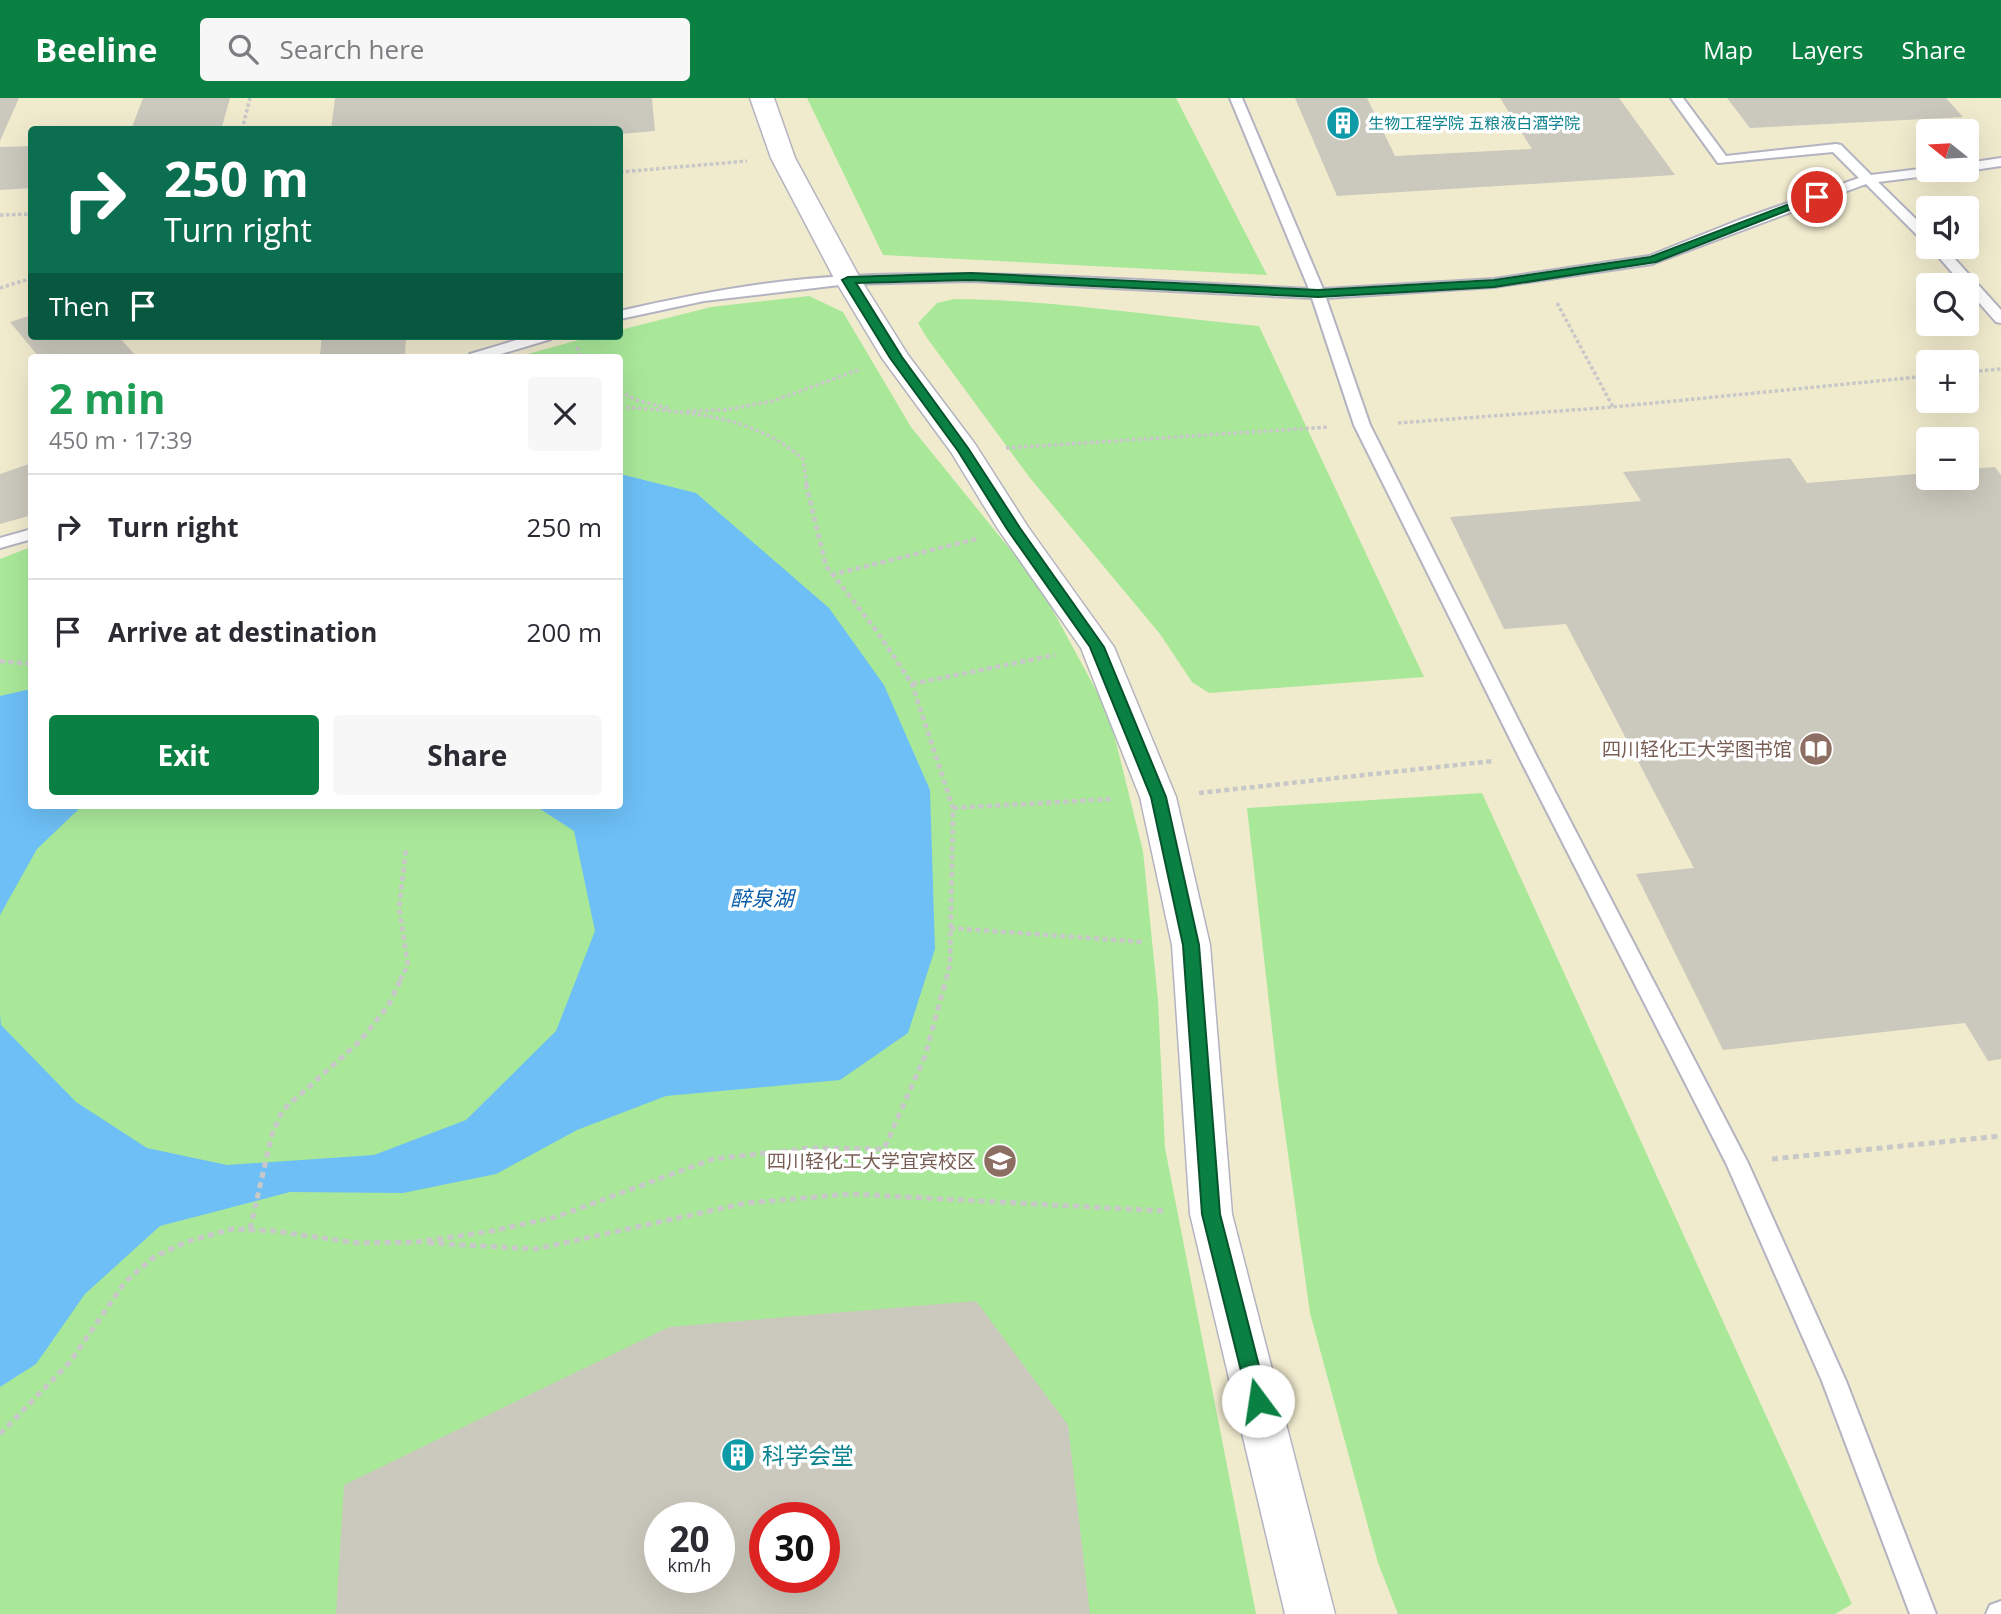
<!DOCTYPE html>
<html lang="en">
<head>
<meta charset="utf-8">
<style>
	:root { --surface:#fff; --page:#f7f7f7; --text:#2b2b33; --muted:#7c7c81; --line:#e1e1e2; --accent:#0b8043 }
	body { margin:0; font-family:"Open Sans","Noto Sans SC",sans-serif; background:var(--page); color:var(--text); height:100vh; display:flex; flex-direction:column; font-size:26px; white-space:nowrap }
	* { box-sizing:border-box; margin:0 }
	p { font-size:23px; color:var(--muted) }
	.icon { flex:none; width:38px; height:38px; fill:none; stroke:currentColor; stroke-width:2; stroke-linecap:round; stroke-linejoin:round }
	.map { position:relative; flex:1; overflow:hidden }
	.panel { position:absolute; left:28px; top:256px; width:595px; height:455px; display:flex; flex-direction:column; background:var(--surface); border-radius:7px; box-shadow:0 7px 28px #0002 }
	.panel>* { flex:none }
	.guide { position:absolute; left:28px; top:28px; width:595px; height:214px; border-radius:7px; box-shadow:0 7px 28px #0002; background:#0b6e4f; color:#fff; overflow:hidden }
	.needle { width:46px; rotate:288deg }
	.buttons { position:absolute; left:1916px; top:21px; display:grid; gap:14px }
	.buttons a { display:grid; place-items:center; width:63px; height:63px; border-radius:7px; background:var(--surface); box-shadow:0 7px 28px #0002; font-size:35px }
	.speed { position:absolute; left:644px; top:1404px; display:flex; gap:14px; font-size:35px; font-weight:700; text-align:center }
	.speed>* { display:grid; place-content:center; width:91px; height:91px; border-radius:50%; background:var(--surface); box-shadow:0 7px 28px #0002; line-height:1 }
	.speed small { font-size:18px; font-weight:400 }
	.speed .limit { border:10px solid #d22; background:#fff; color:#111 }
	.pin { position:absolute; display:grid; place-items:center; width:60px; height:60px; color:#fff; margin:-30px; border:4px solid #fff; border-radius:50%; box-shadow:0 2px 7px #0007 }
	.me { position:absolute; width:77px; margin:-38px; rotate:346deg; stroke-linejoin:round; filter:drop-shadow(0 0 5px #0008) }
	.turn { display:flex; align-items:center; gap:24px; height:147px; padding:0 21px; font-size:32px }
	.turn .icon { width:91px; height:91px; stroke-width:2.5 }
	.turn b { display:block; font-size:49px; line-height:60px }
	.then { display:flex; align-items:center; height:66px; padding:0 21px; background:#0003; gap:14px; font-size:26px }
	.round { display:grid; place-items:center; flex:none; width:74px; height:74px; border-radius:7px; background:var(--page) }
	.head { display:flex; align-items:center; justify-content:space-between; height:119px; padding:0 21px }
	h1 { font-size:42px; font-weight:700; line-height:52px; color:#1e9e55 }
	.primary-button { display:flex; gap:14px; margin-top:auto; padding:14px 21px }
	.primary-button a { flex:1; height:80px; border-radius:7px; background:var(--accent); color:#fff; font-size:28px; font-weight:700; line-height:80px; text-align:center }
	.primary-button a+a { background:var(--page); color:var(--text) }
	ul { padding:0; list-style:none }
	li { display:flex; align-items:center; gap:21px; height:105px; padding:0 21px; border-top:2px solid var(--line) }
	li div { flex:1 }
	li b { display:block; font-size:26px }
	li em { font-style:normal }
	header { display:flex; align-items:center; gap:42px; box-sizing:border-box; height:98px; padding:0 35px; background:var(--accent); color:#fff }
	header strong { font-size:33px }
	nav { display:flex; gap:38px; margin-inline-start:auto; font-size:24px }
	.search { width:490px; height:63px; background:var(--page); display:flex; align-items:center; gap:18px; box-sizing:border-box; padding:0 24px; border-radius:7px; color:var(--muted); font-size:26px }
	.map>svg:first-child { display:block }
	.education { fill:#f1ebce; fill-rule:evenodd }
	.green { fill:#a9e899; fill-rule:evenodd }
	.water { fill:#6dbff6 }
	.building { fill:#cbc8bd; fill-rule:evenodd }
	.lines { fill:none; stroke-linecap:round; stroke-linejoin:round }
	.lane-casing { stroke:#b3b3c1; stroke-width:4 }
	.street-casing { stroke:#b3b3c1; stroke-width:3 }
	.path-far2 { stroke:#c8c8c8; stroke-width:3.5; stroke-dasharray:3.5 2.5; stroke-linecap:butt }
	.path-far1 { stroke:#c8c8c8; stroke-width:4.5; stroke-dasharray:5 3.5; stroke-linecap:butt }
	.path { stroke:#c8c8c8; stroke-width:5; stroke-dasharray:6 4.5; stroke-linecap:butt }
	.lane { fill:#fff; fill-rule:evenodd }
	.street { fill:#fff; fill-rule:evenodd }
	.route { fill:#0b8043; stroke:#07532c; stroke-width:2 }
	.labels { text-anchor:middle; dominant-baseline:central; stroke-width:7; stroke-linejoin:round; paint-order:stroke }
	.far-culture-label { font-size:16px; fill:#0d838f; stroke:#fff; text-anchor:start }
	.education-label { font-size:19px; fill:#785e54; stroke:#fff; text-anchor:end }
	.water-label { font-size:21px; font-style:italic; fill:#055aa9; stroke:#fff }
	.near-culture-label { font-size:23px; fill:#0d838f; stroke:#fff; text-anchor:start }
</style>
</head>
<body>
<header>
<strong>Beeline</strong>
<div class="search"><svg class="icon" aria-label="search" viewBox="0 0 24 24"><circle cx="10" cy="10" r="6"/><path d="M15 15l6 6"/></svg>Search here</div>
<nav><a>Map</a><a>Layers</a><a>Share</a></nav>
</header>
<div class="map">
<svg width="2001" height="1516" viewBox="0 0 2001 1516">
	<rect width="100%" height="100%" fill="#efeadf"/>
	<path class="education" d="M0,0H2001V1516H0ZM32,32H620V238H32ZM1928,33H1967V72H1928ZM1928,110H1967V149H1928ZM1928,187H1967V226H1928ZM32,259H620V707H32ZM1928,264H1967V303H1928ZM1928,341H1967V380H1928ZM660,1419H719V1479H660ZM765,1419H824V1479H765Z"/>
	<path class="green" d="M807,0H1176L1267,177L883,157Z
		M809,198L843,214L911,329L1039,487L1109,616L1143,753L1158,902L1165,1050L1256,1516H0V461L31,449L32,707H620V259H517L593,238H620V232L711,209ZM660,1419H719V1479H660ZM765,1419H824V1479H765Z
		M954,201C1057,202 1157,219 1259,228L1424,579L1209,595L1192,584L1160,536L1030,380L927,240L918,225L937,205Z
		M1482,695L1852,1506L1835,1516H1398L1378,1465L1310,1215L1278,984L1247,710Z"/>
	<path class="water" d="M620,376L696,395L829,510L884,587L930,692L935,851L908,935L840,982L666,998L577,1032L496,1076L403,1095L290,1094L160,1128L85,1196L36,1266L0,1289V917L1,927L76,1004L147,1050L227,1067L374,1057L466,1022L556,933L595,833L574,733L534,707H620Z
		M31,591L32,707H83L37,751L0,817V598Z"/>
	<path class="building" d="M0,0H19L0,43Z
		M143,0H230L221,32H131Z
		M335,0H652L655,33L620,36V32H331Z
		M1295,0H1367L1395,58L1532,51L1500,0H1619L1675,77L1337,98Z
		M1727,0H1946L1963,19L1750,30Z
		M32,48V90L0,92V49Z
		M32,217V238H118L137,259H39L10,224Z
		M322,238H406L405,259H313L320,256Z
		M1790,360L1807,385L1928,375V380H1967V371L1995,369L2001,377V961L1988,963L1965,925L1723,952L1636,776L1694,770L1566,526L1504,531L1450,419L1641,403L1623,374Z
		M32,365V417L0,426V376Z
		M976,1203L1068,1327L1090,1516H336L344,1387L669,1229ZM660,1419H719V1479H660ZM765,1419H824V1479H765Z"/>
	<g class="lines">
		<g class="lane-casing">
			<path id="lane" d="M1230,0H1242L1323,191L1494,181L1649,158L1739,122L1859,80L1833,54L1718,65L1671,0H1683L1726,58L1836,46L1841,47L1871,77L1928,70L1949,72L1942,76L1878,84L1928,133V144L1923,143L1866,86L1652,166L1494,189L1326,200L1370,327L1537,659L1748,1065L1846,1283L1936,1516H1910L1822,1283L1726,1065L1519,659L1354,327L1312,200L971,183L848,186L704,203L620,221V213C695,196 773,181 851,178C1004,171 1157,184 1309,191Z
				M2001,60V68L1967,73L1962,72H1967V65Z
				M1930,149H1944L2001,212V225L1996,224L1967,191V187H1963Z
				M530,238H553L551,241L491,259H468L470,256Z
				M32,431V441L0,450V440Z
				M2001,1503V1516H1986L1990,1507Z"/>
		</g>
		<g class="street-casing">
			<path id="street" d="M750,0H774L795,60L861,182L908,257L975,346L1028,429L1114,549L1176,699L1210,847L1232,1116L1335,1516H1285L1190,1116L1172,847L1140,699L1081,550L998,431L951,354L882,260L835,182L771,60Z"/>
		</g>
		<path class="path-far2" d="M242,32L250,0
			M620,74L747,63
			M0,117L32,116
			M0,190L32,180
			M1557,205L1613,309
			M577,249L581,259
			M1967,274L2001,271
			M620,293L636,302L668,310
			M620,309C685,314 752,316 803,361L807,387
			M687,313L725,312L773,303L861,271
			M1398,325L1613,309L1928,278
			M1006,350L1329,329"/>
		<path class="path-far1" d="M806,386L826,468L876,532L912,586L953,710L950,866L946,882
			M831,477L976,441
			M0,563L32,566
			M912,586L1055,557
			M1199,695L1493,663
			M953,710L1113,701
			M950,830L1145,844
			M400,882L408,867L399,810L406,751"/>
		<path class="path" d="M1772,1061L2001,1038
			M250,1131L272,1036L282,1013L360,943L388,908L401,881
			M428,1145L536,1151L746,1105L851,1096L1165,1113
			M0,1336L70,1264L125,1184L154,1159L186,1144L232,1131L274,1133L358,1145L416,1144L487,1134L556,1119L713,1061L811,1050L884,1051L925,958L946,881"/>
		<use href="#lane" class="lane"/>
		<use href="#street" class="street"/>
	</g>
	<path class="route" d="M1813,97L1822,99L1656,164L1494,189L1318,199L971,182L856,185L902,259L968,350L1020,430L1104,549L1166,699L1199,847L1220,1116L1268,1303L1265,1309L1258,1311L1250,1309L1202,1116L1183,847L1151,699L1090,549L1007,431L958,353L890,260L842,182L848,179L971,175L1318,192L1494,182L1650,159Z"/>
	<defs>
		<g id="building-disc" transform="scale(1.75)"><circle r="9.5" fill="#0f9aa8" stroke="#fff"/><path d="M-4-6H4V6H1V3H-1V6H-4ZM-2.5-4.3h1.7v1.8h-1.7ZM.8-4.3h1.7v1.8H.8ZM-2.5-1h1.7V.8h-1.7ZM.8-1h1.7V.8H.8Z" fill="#fff"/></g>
		<g id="library-disc" transform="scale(1.75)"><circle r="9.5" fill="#8d6e63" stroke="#fff"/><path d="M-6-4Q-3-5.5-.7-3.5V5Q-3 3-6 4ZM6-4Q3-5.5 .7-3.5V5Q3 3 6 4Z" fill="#fff"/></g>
		<g id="university-disc" transform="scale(1.75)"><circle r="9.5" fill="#8d6e63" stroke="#fff"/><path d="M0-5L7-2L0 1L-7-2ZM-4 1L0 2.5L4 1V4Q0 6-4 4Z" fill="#fff"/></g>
	</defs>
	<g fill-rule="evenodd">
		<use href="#building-disc" x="1343" y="25"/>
		<use href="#library-disc" x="1816" y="651"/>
		<use href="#university-disc" x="1000" y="1063"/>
		<use href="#building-disc" x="738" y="1357"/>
	</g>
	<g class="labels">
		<g class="far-culture-label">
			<text x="1368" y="25">生物工程学院 五粮液白酒学院</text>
		</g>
		<g class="education-label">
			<text x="1792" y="651">四川轻化工大学图书馆</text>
			<text x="976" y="1063">四川轻化工大学宜宾校区</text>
		</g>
		<g class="water-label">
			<text x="762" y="800">醉泉湖</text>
		</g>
		<g class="near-culture-label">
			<text x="762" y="1357">科学会堂</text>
		</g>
	</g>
</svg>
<div class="buttons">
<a><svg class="needle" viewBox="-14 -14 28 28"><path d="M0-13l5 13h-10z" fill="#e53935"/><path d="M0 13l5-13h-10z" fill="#7c7c81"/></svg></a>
<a><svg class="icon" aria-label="sound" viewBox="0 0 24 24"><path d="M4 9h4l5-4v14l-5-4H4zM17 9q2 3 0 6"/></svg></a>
<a><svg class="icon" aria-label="search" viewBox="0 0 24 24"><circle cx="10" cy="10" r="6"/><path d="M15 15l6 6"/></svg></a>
<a>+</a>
<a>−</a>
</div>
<div class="speed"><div>20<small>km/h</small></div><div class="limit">30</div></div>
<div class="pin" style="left:1817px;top:99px;background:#d93025"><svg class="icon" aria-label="arrive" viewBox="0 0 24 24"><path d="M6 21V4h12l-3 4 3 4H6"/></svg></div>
<svg class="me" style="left:1258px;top:1303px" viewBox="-20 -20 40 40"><circle r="19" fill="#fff"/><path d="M0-13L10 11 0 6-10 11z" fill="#0b8043"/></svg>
<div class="guide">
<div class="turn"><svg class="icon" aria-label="right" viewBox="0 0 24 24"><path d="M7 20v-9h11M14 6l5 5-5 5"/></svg><div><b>250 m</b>Turn right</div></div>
<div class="then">Then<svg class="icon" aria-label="arrive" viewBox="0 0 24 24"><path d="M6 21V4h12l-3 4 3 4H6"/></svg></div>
</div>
<section class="panel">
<div class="head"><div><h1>2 min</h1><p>450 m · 17:39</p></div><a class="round"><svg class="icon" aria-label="close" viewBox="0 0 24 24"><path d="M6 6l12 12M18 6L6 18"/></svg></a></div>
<ul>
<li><svg class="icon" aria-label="right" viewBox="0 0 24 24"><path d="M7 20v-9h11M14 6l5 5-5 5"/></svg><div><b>Turn right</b></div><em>250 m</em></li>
<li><svg class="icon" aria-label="arrive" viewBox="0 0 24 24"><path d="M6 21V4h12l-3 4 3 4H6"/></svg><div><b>Arrive at destination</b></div><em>200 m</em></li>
</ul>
<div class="primary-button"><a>Exit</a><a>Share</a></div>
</section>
</div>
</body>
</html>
